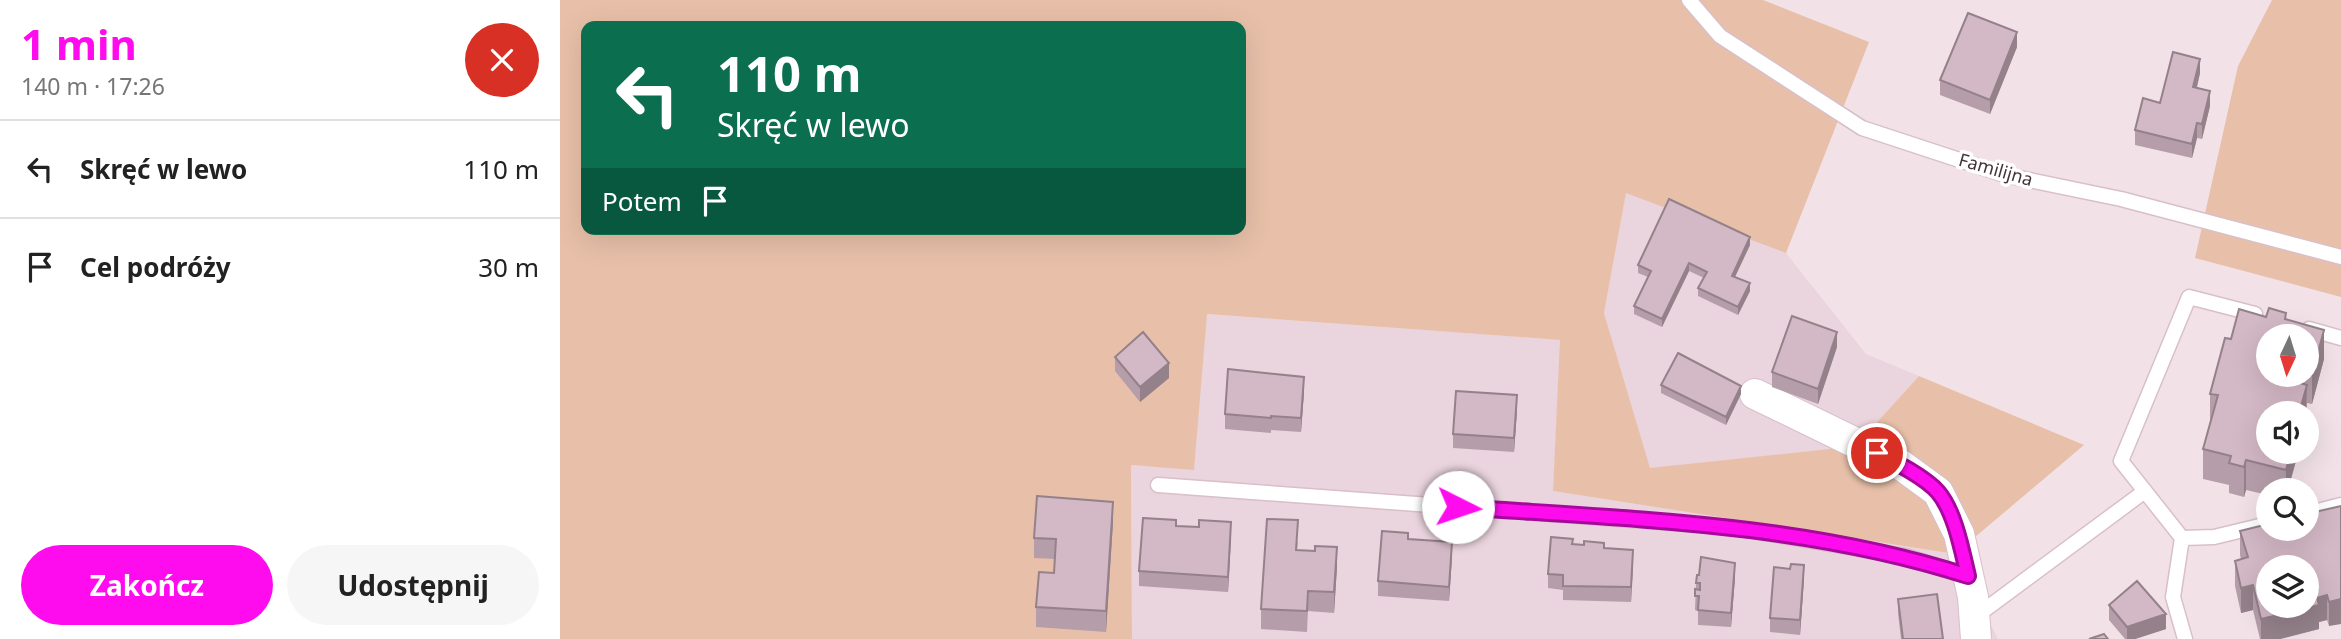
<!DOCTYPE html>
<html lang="pl">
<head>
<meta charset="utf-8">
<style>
	:root { --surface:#fff; --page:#f6f6f6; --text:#222; --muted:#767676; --line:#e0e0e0; --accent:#ff0cee }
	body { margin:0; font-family:"Noto Sans",sans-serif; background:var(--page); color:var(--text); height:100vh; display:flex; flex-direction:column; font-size:26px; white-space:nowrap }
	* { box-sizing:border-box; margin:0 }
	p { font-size:23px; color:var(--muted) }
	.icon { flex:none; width:38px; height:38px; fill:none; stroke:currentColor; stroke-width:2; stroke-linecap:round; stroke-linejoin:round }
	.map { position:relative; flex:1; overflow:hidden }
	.sheet { display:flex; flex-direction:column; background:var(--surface); width:560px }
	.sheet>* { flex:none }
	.guide { position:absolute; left:21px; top:21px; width:665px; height:214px; border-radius:14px; box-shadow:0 7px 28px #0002; background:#0b6e4f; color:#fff; overflow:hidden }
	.needle { width:46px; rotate:184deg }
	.tools { position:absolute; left:1696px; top:324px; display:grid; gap:14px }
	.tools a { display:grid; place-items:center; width:63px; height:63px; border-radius:50%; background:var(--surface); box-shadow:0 7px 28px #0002; font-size:35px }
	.pin { position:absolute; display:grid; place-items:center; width:60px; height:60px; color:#fff; margin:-30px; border:4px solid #fff; border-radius:50%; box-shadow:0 2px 7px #0007 }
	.me { position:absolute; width:77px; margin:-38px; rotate:94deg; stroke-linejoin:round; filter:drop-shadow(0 0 5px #0008) }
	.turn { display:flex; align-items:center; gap:24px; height:147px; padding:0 21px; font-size:32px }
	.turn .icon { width:91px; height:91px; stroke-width:2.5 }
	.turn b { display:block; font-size:49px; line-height:60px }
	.then { display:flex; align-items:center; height:66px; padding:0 21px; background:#0003; gap:14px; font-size:26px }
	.round { display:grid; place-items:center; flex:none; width:74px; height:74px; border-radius:37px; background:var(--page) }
	.head { display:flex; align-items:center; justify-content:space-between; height:119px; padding:0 21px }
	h1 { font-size:42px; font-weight:700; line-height:52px; color:var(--accent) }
	.cta { display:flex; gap:14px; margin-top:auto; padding:14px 21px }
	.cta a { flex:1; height:80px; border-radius:42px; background:var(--accent); color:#fff; font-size:28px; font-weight:700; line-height:80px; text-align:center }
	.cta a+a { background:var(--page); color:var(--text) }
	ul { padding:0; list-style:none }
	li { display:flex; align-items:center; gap:21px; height:98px; padding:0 21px; border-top:2px solid var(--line) }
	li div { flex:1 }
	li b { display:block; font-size:26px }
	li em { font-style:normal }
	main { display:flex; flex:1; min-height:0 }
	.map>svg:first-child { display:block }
	.residential { fill:#ead4dd }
	.green { fill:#e8c0a9; fill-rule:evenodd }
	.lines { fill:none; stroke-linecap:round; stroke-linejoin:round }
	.service-casing { stroke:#d8bfc9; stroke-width:17 }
	.minor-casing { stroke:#d8bfc9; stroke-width:32 }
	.service { stroke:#fff; stroke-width:14 }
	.minor { stroke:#fff; stroke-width:30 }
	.wall { fill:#b59ea9; fill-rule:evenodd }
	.shaded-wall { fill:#94818a }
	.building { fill:#d3b8c5; stroke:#94818a; stroke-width:2; fill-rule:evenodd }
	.route-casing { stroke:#a6089b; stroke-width:18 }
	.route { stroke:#ff0cee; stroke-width:12 }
	.labels { text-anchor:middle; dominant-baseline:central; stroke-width:7; stroke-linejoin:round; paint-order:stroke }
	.street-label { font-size:18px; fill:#43333b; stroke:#fff }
</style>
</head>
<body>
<main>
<section class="sheet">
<div class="head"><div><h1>1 min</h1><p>140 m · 17:26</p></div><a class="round" style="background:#d93025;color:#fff"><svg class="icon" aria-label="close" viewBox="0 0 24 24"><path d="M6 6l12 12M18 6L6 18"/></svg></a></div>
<ul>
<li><svg class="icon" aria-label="left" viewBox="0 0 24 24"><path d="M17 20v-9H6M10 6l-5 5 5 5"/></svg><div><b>Skręć w lewo</b></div><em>110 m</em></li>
<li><svg class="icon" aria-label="arrive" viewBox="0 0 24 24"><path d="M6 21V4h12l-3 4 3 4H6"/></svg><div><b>Cel podróży</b></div><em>30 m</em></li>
</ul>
<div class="cta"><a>Zakończ</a><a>Udostępnij</a></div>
</section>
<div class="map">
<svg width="1781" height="639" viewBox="0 0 1781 639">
	<rect width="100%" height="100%" fill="#f2e2e8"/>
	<path class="residential" d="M1066,192L1226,253L1306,354L1359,376L1309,431L1269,449L1090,469L1044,313Z
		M646,314L1001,340L993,491L1395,554L1438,639H572L571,465L634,469Z"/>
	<path class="green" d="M0,0H1203L1309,42L1226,253L1066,193L1044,313L1090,468L1269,449L1309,431L1359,376L1524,445L1395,554L993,491L1000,340L647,314L634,470L571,465L572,639H0ZM26,26H681V229H26Z
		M1712,0H1781V297L1635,258L1678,66Z"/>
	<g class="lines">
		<g class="service-casing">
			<path id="service" d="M1129,0L1160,36L1302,128L1445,175L1561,199L1781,257
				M1695,314L1629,297L1561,461L1622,538L1654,537L1708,524
				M1749,329L1781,338
				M598,485L1170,527L1349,557L1408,576
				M1746,514L1781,505
				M1622,538L1613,597L1625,639
				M1415,617L1585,491"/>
		</g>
		<g class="minor-casing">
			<path id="minor" d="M1195,394L1341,465L1378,492L1399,534L1413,597L1416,639"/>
		</g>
		<use href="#service" class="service"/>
		<use href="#minor" class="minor"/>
	</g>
	<path class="wall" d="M1457,47L1430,114L1380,95V80Z
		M1640,73L1637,88L1650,106L1642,139L1637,138L1632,158L1575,145V130L1600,103Z
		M1190,245L1175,277L1190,291L1178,315L1138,296V288L1144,278L1129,271L1102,327L1074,314V306L1088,277L1078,273V265Z
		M1709,308L1726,313V319L1764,330V359L1752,404L1747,403L1746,415V413H1708V452H1737V457L1728,490H1708V495L1686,490L1684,497L1669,493V485L1643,479V449L1650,422V394L1665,338L1671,339L1679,309L1706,317ZM1708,336H1746V374H1708Z
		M1277,347L1258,404L1212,387V372Z
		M555,357L609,378L580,402L555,371Z
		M1101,385L1181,394L1166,425L1101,393Z
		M744,392L741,432L711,430V433L665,429V414Z
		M957,410L954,452L893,448V434Z
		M1781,506L1769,626L1767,620L1759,622V629L1720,639H1700L1693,610L1681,613L1675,586V561L1681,559L1680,555V531L1708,528Z
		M553,522L546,632L476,627V607L494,573L495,559L474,558V538Z
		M616,526L639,527L671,537L668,592L579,586V571Z
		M848,539L892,557L889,601L818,596V581Z
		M738,541L737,550L777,567L774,613L748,611L747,632L701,629V609Z
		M1013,544L1044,548L1073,564L1071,602L1003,600V590L988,588V574Z
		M1230,569L1244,579L1240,635L1210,632V618Z
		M1175,578L1171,627L1138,625V611L1135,610L1136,583Z
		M1338,599L1383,639H1341L1338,613Z
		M1549,605L1606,629L1575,639H1565L1549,620Z"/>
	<path class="shaded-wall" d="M1457,32V47L1430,114V100Z
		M1640,59V73L1633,102V87Z
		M1650,91V106L1642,139V124Z
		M1637,123V138L1632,158V144Z
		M1190,237V245L1172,283V276Z
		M1129,263V271L1102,327V319Z
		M1190,283V291L1178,315V307Z
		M1764,330V359L1752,404V375Z
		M1277,332V347L1258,404V389Z
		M609,363V378L580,402V387Z
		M1743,374V396L1747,385L1746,415V413H1739L1740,383Z
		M744,377V392L741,432V418Z
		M1181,386V394L1166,425V417Z
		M957,395V410L954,452V438Z
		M1731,452H1737V457L1728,490H1726V470Z
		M1686,460V490L1684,497V467Z
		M553,502V522L546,632V611Z
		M671,522V537L668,592V577Z
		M892,542V557L889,601V587Z
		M777,547V567L774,613V592Z
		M1073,550V564L1071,602V587Z
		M1175,563V578L1171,627V613Z
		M1244,565V579L1240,635V620Z
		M1693,585V610L1681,613V588Z
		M1767,595V620L1759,622V629L1720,639H1701V619Z
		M1781,599V624L1769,626V602Z
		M1606,614V629L1575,639H1567V627Z"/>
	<path class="building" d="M1408,13L1457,32L1430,100L1380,80Z
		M1613,52L1640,59L1633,87L1650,91L1642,124L1637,123L1632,144L1575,130L1583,98L1600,103Z
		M1109,199L1190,237L1172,276L1190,283L1178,307L1138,288L1147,272L1129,263L1102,319L1074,306L1091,271L1078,265Z
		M1709,308L1726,313L1725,319L1764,330L1752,375L1746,373V336H1708V374H1743L1740,383L1747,385L1739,413H1708V452H1731L1726,470L1686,460L1684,467L1669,463L1671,456L1643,449L1658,395L1650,394L1665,338L1671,339L1679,309L1706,317Z
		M1232,316L1277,332L1258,389L1212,372Z
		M583,332L609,363L580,387L555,357Z
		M1118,353L1181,386L1166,417L1101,385Z
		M668,369L744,377L741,418L711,416V418L665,414Z
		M896,391L957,395L954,438L893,434Z
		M477,496L553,502L546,611L476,607L479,572L494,573L496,539L474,538Z
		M1781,506V599L1769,602L1767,595L1757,598L1759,605L1701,619L1693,585L1681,588L1675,561L1688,557L1680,531L1708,524V528H1746V514ZM1708,567H1746V606H1708Z
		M583,518L616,520V526L639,527V520L671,522L668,577L579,571Z
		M707,519L738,520L736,550L755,551V546L777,547L774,592L748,591L747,611L701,609Z
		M822,531L848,533V539L892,542L889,587L818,581Z
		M991,537L1013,539L1012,544L1024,545V541L1044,543V548L1073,550L1071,587L1003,586V575L988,574Z
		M1141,557L1175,563L1171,613L1138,610L1139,596H1135V589L1140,590V583H1136L1137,575H1139Z
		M1231,564L1244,565L1240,620L1210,618L1214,567L1230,569Z
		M1577,581L1606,614L1567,627L1549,605Z
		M1377,594L1383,639H1343L1338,599Z
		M1544,634L1548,639H1529Z"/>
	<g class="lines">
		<g class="route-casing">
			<path id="route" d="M898,507C1068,519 1244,523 1408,576C1402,551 1395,512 1378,492C1366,478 1334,461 1317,453"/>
		</g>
		<use href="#route" class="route"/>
	</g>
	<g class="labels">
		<g class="street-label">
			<text transform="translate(1436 169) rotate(16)">Familijna</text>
		</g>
	</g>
</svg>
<div class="tools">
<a><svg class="needle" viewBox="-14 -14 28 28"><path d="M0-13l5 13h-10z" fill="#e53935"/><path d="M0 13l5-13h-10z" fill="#767676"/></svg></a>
<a><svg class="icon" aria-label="sound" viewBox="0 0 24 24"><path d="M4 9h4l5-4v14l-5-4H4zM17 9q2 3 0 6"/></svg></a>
<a><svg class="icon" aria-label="search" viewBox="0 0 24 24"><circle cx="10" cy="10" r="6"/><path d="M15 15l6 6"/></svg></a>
<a><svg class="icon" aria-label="layers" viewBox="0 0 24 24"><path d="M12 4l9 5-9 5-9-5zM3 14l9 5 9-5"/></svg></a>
</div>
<div class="pin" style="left:1317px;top:453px;background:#d93025"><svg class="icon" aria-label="arrive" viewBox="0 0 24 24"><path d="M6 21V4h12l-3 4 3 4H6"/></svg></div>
<svg class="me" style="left:898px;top:507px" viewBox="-20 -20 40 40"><circle r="19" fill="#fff"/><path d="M0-13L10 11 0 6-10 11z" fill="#ff0cee"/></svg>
<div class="guide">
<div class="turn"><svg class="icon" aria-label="left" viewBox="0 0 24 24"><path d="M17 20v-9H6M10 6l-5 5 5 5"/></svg><div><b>110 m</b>Skręć w lewo</div></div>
<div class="then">Potem<svg class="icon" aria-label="arrive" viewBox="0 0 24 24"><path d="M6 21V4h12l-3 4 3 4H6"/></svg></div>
</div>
</div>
</main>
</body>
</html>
